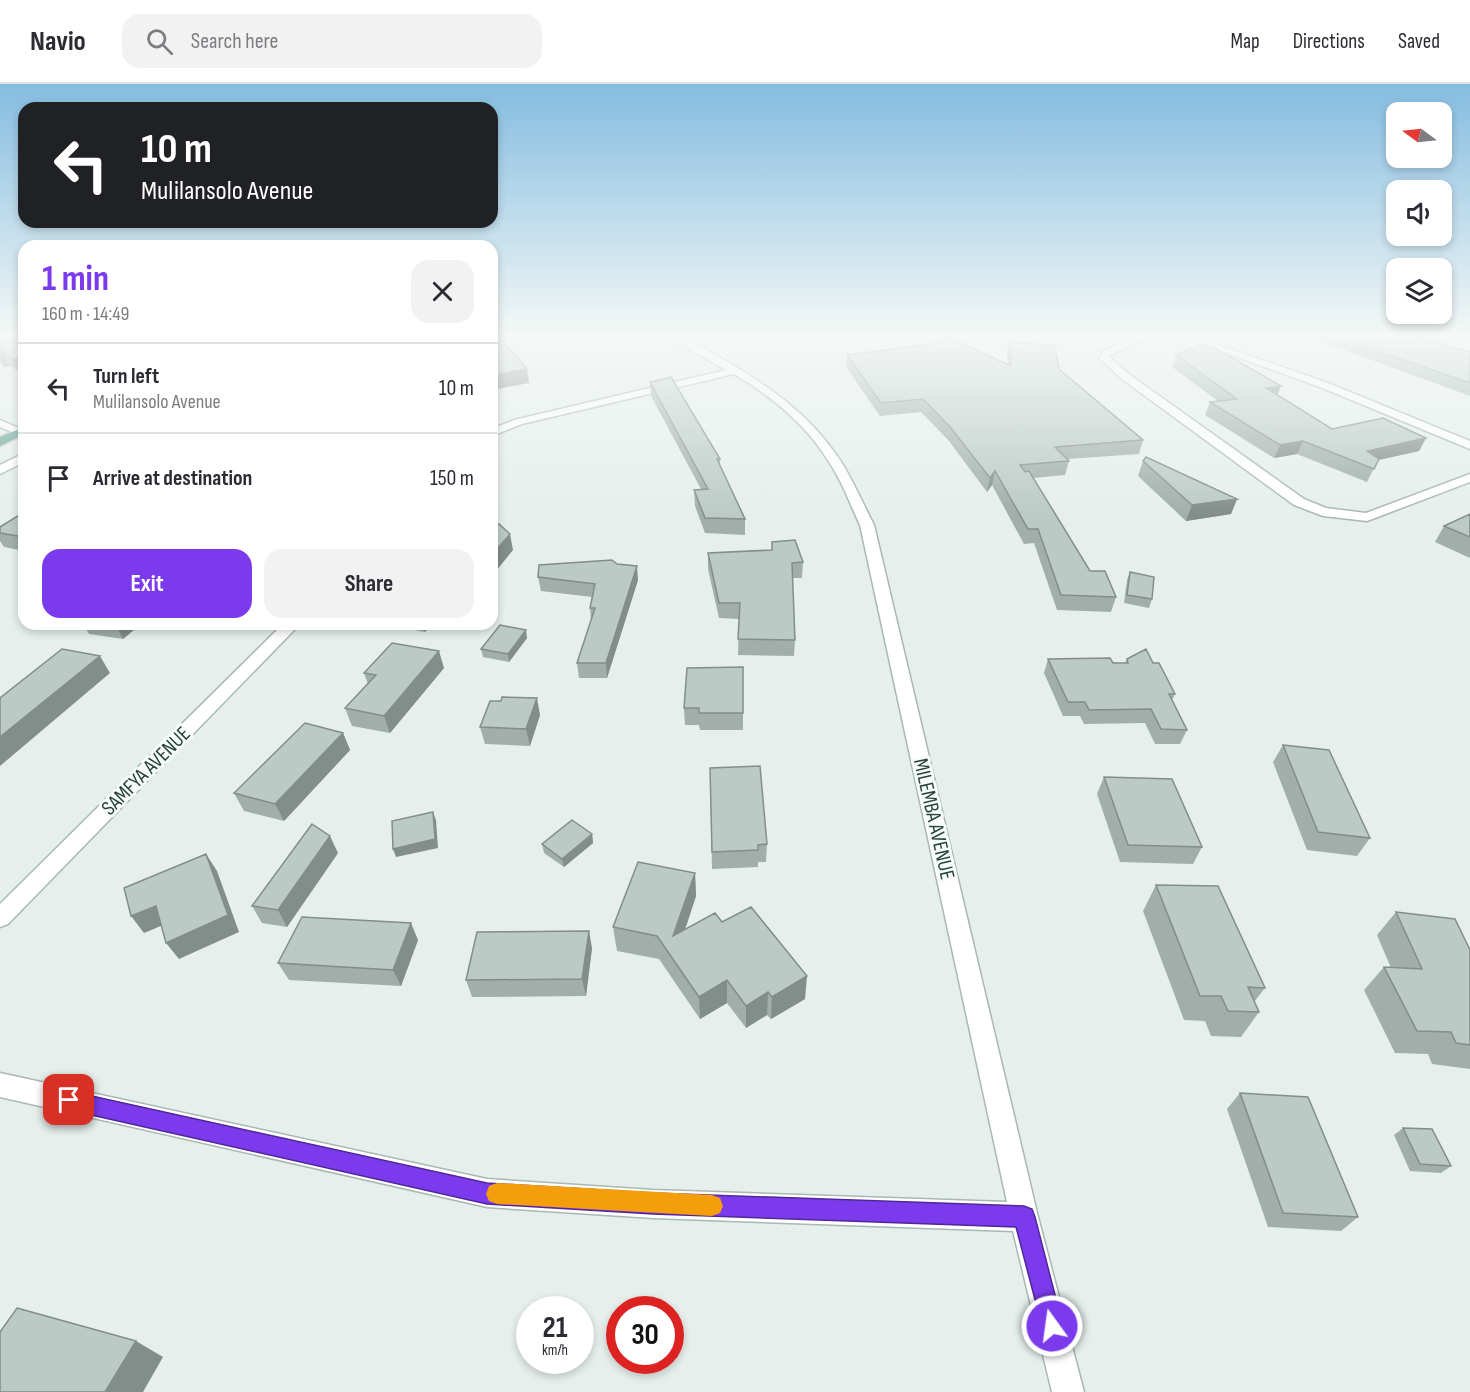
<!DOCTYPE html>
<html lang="en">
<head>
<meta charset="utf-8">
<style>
	:root { --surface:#fff; --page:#f2f2f3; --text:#2b2b33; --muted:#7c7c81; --line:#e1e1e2; --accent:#7c3aed }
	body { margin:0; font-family:"Sofia Sans Condensed",sans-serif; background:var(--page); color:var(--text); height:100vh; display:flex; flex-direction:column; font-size:22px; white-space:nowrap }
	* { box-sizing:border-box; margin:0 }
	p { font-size:20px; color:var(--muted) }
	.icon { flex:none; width:33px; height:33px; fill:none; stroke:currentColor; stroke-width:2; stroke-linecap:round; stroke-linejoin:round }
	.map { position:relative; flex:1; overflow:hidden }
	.side { position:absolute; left:18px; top:156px; width:480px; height:390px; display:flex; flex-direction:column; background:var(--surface); border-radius:18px; box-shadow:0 3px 9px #0003 }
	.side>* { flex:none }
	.banner { position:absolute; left:18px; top:18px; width:480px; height:126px; border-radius:18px; box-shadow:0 3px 9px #0003; background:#202124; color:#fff; overflow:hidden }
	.needle { width:39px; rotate:285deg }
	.fabs { position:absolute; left:1386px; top:18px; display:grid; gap:12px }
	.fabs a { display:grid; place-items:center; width:66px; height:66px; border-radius:12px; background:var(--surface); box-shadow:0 3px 9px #0003; font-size:30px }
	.speed { position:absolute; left:516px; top:1212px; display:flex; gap:12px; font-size:30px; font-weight:700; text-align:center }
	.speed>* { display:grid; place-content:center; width:78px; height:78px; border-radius:50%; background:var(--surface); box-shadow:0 3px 9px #0003; line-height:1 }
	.speed small { font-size:15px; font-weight:400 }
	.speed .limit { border:9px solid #d22; background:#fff; color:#111 }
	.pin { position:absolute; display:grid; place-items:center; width:51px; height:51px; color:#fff; margin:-26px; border-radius:12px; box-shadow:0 3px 9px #0006 }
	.me { position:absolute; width:66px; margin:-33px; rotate:346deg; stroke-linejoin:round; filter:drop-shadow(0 0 4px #0008) }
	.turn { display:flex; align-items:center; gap:21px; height:126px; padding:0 24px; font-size:27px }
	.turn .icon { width:78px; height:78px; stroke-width:2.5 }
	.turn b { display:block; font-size:42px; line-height:51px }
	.round { display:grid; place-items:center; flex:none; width:63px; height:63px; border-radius:18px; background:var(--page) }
	.headline { display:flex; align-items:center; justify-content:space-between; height:102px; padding:0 24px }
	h1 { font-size:36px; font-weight:700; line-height:45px; color:var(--accent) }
	.button { display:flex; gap:12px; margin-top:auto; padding:12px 24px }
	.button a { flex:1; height:69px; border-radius:18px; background:var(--accent); color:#fff; font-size:24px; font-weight:700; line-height:69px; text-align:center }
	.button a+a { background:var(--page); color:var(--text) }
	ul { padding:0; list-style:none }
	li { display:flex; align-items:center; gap:18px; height:90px; padding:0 24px; border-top:2px solid var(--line) }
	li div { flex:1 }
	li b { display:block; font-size:22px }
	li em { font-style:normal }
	header { display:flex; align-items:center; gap:36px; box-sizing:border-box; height:84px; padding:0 30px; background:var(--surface); border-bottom:2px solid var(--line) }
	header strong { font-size:28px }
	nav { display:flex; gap:33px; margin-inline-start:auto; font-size:21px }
	.search { width:420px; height:54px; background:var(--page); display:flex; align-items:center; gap:15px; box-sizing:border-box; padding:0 21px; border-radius:18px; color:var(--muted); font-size:22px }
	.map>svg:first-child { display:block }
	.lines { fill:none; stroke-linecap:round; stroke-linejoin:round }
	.minor-casing { stroke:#a8b8b2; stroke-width:3 }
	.primary-casing { stroke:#c2cac8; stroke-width:3 }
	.minor { fill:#fff; fill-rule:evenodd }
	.primary { fill:#6aa596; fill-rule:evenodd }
	.wall { fill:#a1aea9 }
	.shaded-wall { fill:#838d89 }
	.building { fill:#bbcac4; stroke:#838d89; stroke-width:1.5 }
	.route { fill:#7c3aed; stroke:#51269a; stroke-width:1.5 }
	.slow { fill:#f59e0b }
	.labels { text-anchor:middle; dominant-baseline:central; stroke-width:6; stroke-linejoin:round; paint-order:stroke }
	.street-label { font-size:21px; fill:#24423a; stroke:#f7fbf9 }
</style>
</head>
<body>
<header>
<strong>Navio</strong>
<div class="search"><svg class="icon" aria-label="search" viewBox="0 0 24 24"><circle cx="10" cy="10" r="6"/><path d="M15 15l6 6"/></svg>Search here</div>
<nav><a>Map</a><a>Directions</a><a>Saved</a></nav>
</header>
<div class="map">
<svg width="1470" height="1308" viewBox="0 0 1470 1308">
	<rect width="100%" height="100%" fill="#e6efeb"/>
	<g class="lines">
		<g class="minor-casing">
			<path id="minor" d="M660,249C681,247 701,263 719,273C766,300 809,329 840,376C853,396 863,420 874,441L1038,1133L1084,1308H1052L1013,1147L653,1134L487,1123L0,1013V989L487,1095L653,1106L1007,1118L860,441C850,420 842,397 829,378C806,340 771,312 734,290L522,340L492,352V345L514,336L726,286Z
				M1146,249H1158L1110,271L1109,273L1130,291L1304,415L1326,424L1366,429L1470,390V398L1367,437L1323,432L1294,421L1122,295L1099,274L1103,267Z
				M1171,249H1184L1328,299L1470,357V365L1320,303Z
				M0,336L23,346L24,349L19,351L0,343Z
				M24,369V378L0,390V381Z
				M283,540H300L8,840L0,843V820Z"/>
		</g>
		<g class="primary-casing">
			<path id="primary" d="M24,343V350L0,362V353Z"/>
		</g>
		<use href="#minor" class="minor"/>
		<use href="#primary" class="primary"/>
	</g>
	<path class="wall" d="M0,249L24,250V287L19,288L10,282L4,283L0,279Z
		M831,249H925L924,254Z
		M939,249L1008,281L1007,270L1009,258L1059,285L1143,356L1139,370L1067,375L1069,377L1065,391L1033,394L1090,487L1116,513L1111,528L1057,526L1034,459L1024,460L992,401L987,408L949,357L921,328L880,332L846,283L847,271L937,260Z
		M1320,249H1408L1470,268V312L1317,256Z
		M1176,271L1277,311L1332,345L1426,354L1419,367L1378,376L1367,398L1297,370L1274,374L1205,331L1210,318L1218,317L1172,283Z
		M650,298L720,375V382L745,435V451L705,449L695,422L694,406L701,405L651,312Z
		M1143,377L1237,415L1231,430L1186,437L1138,392Z
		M24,428V467L4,463L0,457V443Z
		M1470,430V474L1435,458L1444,442Z
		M708,469L803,478L802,494H792L795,556L794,572L738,571L739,535L719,534L708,485Z
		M1130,488L1152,515L1149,524L1124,519L1127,496Z
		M538,493L638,496L607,594H579L577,579L591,537L590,524L592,513L541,507Z
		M83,540H141L123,555L89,550Z
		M391,540H432L425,548L392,542Z
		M527,554L509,578L483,573L481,565Z
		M1048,575L1125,579L1127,575L1153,579L1175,610L1172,616L1187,646L1180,660H1155L1145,639L1084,640L1080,632H1063L1044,589Z
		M743,583V646H700L699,641H685L684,624Z
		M444,584L390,649L352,642L345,624L368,600L364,589Z
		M540,631L530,662L485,660L480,643Z
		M343,649L350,666L284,737L244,727L234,709Z
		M1283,661L1370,754L1357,772L1307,766L1273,678Z
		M710,684L767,760L766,778H758V783L712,785Z
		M1104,693L1202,763L1193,780L1120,778L1097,710Z
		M592,750L593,759L564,783L544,769L542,760Z
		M338,769L287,843L262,839L252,822Z
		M695,789L696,812L685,846L722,838L805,915L771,935L767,931L746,944L727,919L700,935L659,875L617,867L613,843Z
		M1156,801L1265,904L1254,918L1259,928L1241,953L1211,952L1205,937L1184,936L1143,827Z
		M1396,828L1470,866V985L1432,980L1428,970L1395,969L1364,906L1384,883L1391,884L1377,851Z
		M418,856L401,902L289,896L278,879Z
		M592,864L586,912L472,913L466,896Z
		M1240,1009L1358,1133L1341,1147L1268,1143L1227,1025Z
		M1403,1044L1451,1082L1441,1089L1410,1087L1394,1051Z"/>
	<path class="shaded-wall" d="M3,268L10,282L4,283L0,275V269Z
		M24,272V287L19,288L12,275Z
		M527,285L529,299L492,306V291Z
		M1281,302L1276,315L1266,304Z
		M1426,354L1419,367L1361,380L1367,367Z
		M1303,357L1297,370L1274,374L1280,361Z
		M995,387L992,401L987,408L990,394Z
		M1237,415L1231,430L1186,437L1192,421Z
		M510,450L513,466L492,492V471Z
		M637,482L638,496L607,594L606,579Z
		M115,540H141L123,555Z
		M423,540H432L425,548Z
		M526,546L527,554L509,578L508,570Z
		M439,567L444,584L390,649L384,632Z
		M100,572L110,589L0,682V653Z
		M537,614L540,631L530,662L526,645Z
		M343,649L350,666L284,737L275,720Z
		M433,728L436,736L438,764L396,773L393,765Z
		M592,750L593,759L564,783L562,775Z
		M330,752L338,769L287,843L278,826Z
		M206,770L217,787L239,848L179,875L166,859Z
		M695,789L696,812L675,875L673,852Z
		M156,822L168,839L144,849L131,832Z
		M411,839L418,856L401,902L393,886Z
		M589,847L592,864L586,912L582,895Z
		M807,892L805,915L771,935L772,913Z
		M727,896V919L700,935L699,913Z
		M768,908L767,931L746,944V922Z
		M136,1257L163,1273L143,1308H105Z"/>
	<path class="building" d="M0,249H23L24,250V272L12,275L3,268L0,269Z
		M492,249H496L527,285L492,291Z
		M939,249L1011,282L1009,258L1055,261L1059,285L1143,356L1055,363L1069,377L1020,381L1025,388L1029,387L1090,487H1105L1116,513L1061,511L1038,445H1028L995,387L990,394L951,344L923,315L881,319L847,271L939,259Z
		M1326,249H1408L1470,268V299Z
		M1202,260L1217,265L1281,302L1266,304L1332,345L1383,334L1426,354L1367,367L1379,375L1374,385L1303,357L1280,361L1210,318L1237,315L1176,271Z
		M671,293L720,375H717L745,435L705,434L694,406L708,405L650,298Z
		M1146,373L1237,415L1192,421L1143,377Z
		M24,428V453L0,449V443Z
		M1470,430V453L1444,442Z
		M499,440L510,450L492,471V446Z
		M795,456L803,478L792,479L795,556L738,555L740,519H719L708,469L772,466V458Z
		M612,476L617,480L637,482L606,579H577L595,524H590L595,500L538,493L539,481Z
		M1130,488L1154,493L1152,515L1127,511Z
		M500,541L526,546L508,570L481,565Z
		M392,559L439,567L384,632L345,624L376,591L364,589Z
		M62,565L100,572L0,653V614Z
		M1146,565L1153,579H1159L1175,610H1169L1187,646L1161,645L1151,625L1089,626L1085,618H1068L1048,575L1110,574L1113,579H1128L1127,575Z
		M743,583V629H699V624H684L687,584Z
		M502,613L537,614L526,645L480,643L490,617H501Z
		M305,639L343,649L275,720L234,709Z
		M1283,661L1329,666L1370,754L1318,748Z
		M760,682L767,760L758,761V766L712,768L710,684Z
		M1104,693L1172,695L1202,763L1128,761Z
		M433,728L435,755L393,765L392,737Z
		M572,736L592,750L562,775L542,760Z
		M312,740L330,752L278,826L252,822Z
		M206,770L228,831L166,859L156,822L131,832L124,804Z
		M638,778L695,789L673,852L715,829L722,838L751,823L807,892L772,913L768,908L746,922L727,896L699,913L657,852L613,843Z
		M1156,801L1218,802L1265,904L1248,903L1259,928L1228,927L1221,912H1200Z
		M1396,828L1455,835L1470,866V961L1456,959L1451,948L1417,947L1384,883L1422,885Z
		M302,833L411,839L393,886L278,879Z
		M589,847L582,895L466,896L477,848Z
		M1240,1009L1308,1013L1358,1133L1283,1129Z
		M1403,1044L1432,1045L1451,1082L1420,1080Z
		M17,1224L136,1257L105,1308H0V1248Z"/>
	<linearGradient id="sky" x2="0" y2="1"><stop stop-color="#84bce0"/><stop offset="0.58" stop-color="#f4f8f6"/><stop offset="1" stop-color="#f4f8f6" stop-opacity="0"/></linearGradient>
	<rect width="1470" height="432" fill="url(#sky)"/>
	<path class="route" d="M69,1007L487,1099L653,1109L1024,1122L1032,1125L1035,1133L1063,1242L1060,1250L1052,1254L1044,1250L1016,1143L653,1130L487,1120L69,1026L62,1023L59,1016L62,1010Z"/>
	<path class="slow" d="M497,1099L712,1111L720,1114L723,1122L720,1129L712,1132L497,1120L489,1117L486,1110L489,1102Z"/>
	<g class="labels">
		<g class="street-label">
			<text transform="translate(146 687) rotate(-45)">SAMFYA AVENUE</text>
			<text transform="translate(934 735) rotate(77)">MILEMBA AVENUE</text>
		</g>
	</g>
</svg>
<div class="fabs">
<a><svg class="needle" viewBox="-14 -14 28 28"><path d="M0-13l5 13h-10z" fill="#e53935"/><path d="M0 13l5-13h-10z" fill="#7c7c81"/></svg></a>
<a><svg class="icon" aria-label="sound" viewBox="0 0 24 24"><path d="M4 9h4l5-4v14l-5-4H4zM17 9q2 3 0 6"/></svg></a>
<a><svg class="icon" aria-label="layers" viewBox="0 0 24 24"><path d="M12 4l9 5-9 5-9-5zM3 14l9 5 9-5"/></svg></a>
</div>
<div class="speed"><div>21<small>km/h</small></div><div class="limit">30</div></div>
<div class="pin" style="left:69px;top:1016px;background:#d93025"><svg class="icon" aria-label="arrive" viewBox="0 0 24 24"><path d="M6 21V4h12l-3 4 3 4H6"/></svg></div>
<svg class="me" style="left:1052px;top:1242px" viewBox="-20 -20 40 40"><circle r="17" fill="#7c3aed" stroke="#fff" stroke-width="3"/><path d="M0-11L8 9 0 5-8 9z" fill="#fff"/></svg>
<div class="banner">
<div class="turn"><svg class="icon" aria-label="left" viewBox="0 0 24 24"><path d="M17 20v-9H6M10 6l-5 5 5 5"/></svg><div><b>10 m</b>Mulilansolo Avenue</div></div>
</div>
<section class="side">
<div class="headline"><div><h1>1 min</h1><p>160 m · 14:49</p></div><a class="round"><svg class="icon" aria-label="close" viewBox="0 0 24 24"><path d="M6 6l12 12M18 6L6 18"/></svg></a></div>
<ul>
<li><svg class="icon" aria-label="left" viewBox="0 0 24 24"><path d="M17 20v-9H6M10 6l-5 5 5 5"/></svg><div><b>Turn left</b><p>Mulilansolo Avenue</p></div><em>10 m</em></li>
<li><svg class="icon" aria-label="arrive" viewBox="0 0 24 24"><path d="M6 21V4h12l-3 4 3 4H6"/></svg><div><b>Arrive at destination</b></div><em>150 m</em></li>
</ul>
<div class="button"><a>Exit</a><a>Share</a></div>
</section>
</div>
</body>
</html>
